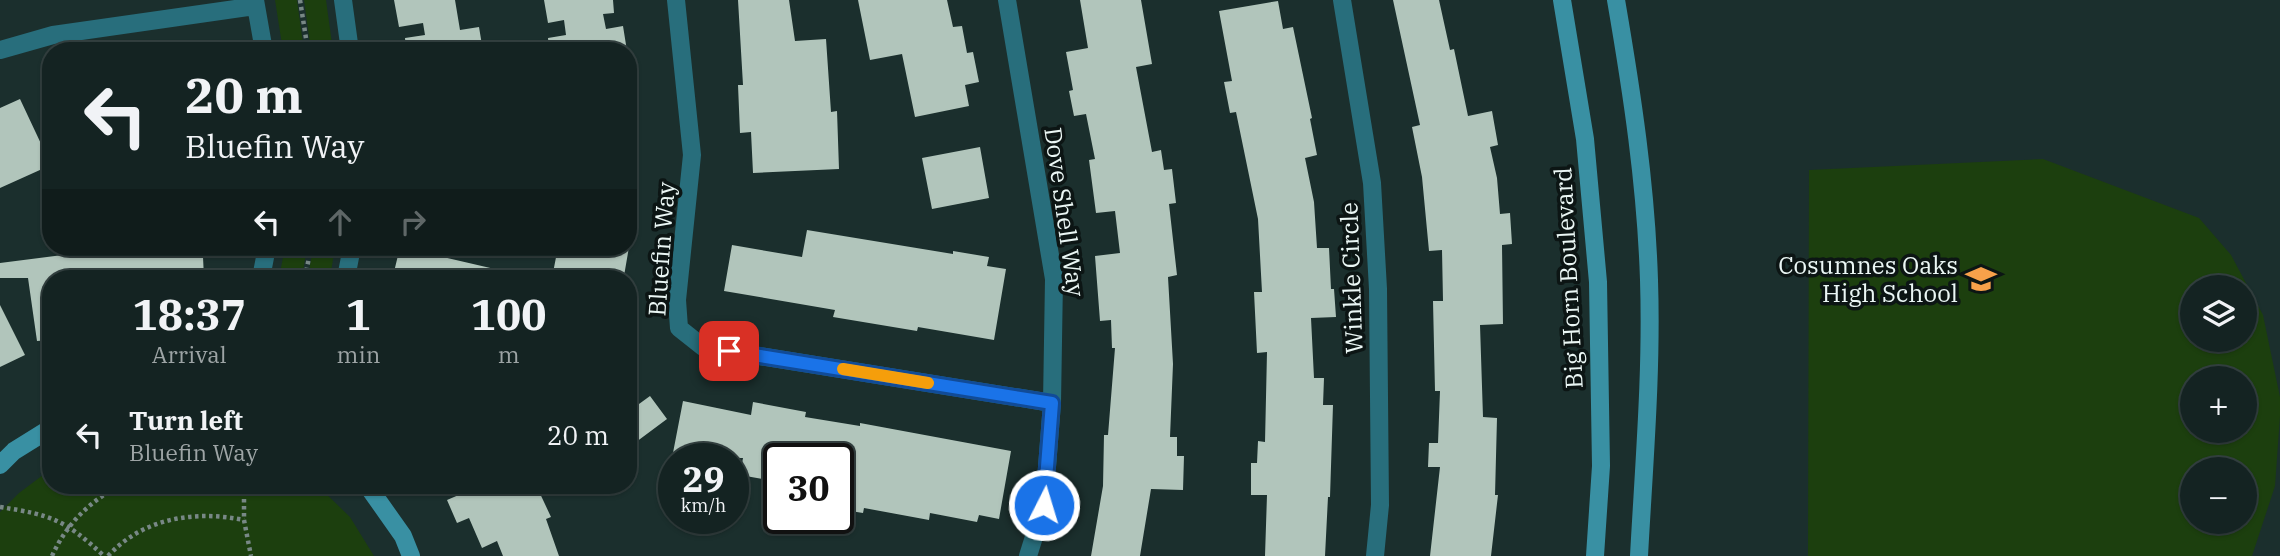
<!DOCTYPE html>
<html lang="en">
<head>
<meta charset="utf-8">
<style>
	:root { --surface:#142322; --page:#212f2f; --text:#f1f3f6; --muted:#9da4a5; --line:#334040 }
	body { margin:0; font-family:"IBM Plex Serif",serif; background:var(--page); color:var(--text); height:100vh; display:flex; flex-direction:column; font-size:26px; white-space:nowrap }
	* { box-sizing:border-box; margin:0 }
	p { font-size:23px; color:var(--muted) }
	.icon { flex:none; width:38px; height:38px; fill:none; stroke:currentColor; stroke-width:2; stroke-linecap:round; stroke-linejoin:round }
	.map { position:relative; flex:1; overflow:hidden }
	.panel { position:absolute; left:42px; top:270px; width:595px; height:224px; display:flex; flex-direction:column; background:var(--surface); border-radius:28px; box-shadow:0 2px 5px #0004,0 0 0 2px var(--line) }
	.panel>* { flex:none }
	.guide { position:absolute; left:42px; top:42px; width:595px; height:214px; border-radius:28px; box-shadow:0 2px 5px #0004,0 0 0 2px var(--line); background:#142322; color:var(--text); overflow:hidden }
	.tools { position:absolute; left:2180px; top:275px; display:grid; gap:14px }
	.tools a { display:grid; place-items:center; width:77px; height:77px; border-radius:50%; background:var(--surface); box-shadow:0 2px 5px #0004,0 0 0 2px var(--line); font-size:35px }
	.speed { position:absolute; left:658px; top:443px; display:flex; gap:14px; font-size:35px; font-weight:700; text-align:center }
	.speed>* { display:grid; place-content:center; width:91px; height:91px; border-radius:50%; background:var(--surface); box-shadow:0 2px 5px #0004,0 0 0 2px var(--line); line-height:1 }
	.speed small { font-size:18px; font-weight:400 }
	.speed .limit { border:4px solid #111; border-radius:10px; background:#fff; color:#111 }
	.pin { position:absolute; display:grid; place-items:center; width:60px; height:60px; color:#fff; margin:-30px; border-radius:14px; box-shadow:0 4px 10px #0006 }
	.me { position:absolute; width:77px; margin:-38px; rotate:5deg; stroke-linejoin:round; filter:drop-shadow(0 0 5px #0008) }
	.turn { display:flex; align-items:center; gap:24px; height:147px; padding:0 28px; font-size:32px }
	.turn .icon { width:91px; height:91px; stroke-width:2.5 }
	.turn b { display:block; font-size:49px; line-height:60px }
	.lanes { display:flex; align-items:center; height:66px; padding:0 28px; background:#0003; justify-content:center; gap:35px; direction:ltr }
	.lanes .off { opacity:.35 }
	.eta { display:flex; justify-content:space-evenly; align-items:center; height:119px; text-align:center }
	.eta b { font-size:42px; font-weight:700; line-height:49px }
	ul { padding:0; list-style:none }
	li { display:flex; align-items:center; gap:21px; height:91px; padding:0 28px }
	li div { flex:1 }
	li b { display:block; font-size:26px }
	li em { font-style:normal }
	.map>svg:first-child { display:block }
	.green { fill:#1c3f0e; fill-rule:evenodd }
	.building { fill:#b1c5bb }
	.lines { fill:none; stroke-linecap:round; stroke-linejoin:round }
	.path { stroke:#788886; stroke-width:4.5; stroke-dasharray:3.5 3.5; stroke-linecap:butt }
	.street { stroke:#286e7c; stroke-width:18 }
	.secondary { stroke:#3990a3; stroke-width:18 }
	.route-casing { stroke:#114b97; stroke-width:18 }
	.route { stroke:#1a73e8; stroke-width:12 }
	.slow { stroke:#f59e0b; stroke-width:12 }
	.labels { text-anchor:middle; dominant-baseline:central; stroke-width:7; stroke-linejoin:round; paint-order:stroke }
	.street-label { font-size:24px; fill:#ebf7f5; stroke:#0c1514 }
	.poi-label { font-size:24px; fill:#ebf7f5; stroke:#0c1514; text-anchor:end }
</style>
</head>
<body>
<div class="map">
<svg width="2280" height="556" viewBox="0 0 2280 556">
	<rect width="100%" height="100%" fill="#1b2f2d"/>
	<path class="green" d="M275,0H297L304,51H283Z
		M304,0H326L333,51H311Z
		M2043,159L2199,218L2231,255L2263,315L2280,397V416L2275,486L2252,556H1808L1809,170ZM2193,287H2245V340H2193ZM2193,378H2245V430H2193ZM2193,469H2245V522H2193Z
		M285,247H307L302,278H279Z
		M313,247H335L330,278H308Z
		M51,469V485H317L350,517L374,556H0V512L19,493Z"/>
	<path class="building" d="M394,0H455L460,30L479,27L483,51H406L405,38L425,35L423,23L399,27Z
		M544,0H613L614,13L603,14L606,29L623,26L627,51H549L548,38L566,35L564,20L548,23Z
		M738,0H789L795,41L826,39L831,112L837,111L839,169L753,173L751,132L740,133L738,85H743Z
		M858,0H947L953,27L962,26L967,53L973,52L979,82L965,85L969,106L915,117L902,54L870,60Z
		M1080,0H1141L1152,64L1136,67L1152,152L1161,150L1164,170L1172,169L1176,203L1169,204L1177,275L1168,277L1173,364L1170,437H1177V456H1184L1183,490L1151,489L1140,556H1091L1103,486L1104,435H1108L1115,348H1112L1111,320L1100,321L1095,256L1120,253L1115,211L1096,213L1089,160L1095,159L1086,114L1074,116L1069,91L1073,90L1066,52L1088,48Z
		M1393,0H1439L1450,50L1454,49L1468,116L1492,111L1498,145L1490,147L1497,178L1500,214L1510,213L1512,244L1502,245L1503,324L1480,325L1483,417L1497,418L1495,495H1498L1491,556H1430L1440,467H1428L1429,443H1438L1440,391H1435L1433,301H1443L1442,250L1429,251L1422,177L1412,127L1420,125Z
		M1278,1L1283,29L1293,27L1312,118L1310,119L1317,155L1305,158L1314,202L1317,248H1329L1331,289H1334L1336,317L1311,318L1314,378H1324L1323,405H1333L1330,497H1328L1325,556H1265L1267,495H1251V463H1257L1258,441L1265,442L1267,352L1257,353L1254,292H1262L1258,219L1236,112L1230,113L1224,82L1232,81L1219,11Z
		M20,99L51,165L0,188V108Z
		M980,147L989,198L932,209L922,158Z
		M807,230L953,254V251L989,257L987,266L1006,269L994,340L918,327L917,331L833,317L835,310L724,291L732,245L802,257Z
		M176,247L177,258L203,257L204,278H51V340L37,341L28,278H0V263L94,251Z
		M400,247L499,270L498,278H405L406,274L394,272Z
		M558,247H629L624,276L610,274V278H552Z
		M0,305L25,355L0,367Z
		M650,396L667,419L628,448V412Z
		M683,401L751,415L753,402L806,412L805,417L860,426V423L1011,451L999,519L979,515L977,522L930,513L929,520L864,508L863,513L838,509V458H779V482L740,475L743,458H672Z
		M482,485H536L551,517L546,519L559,556H503L497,541L482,548L469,518L457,523L447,500Z"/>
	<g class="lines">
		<path class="path" d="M300,0L308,51
			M305,278L311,247
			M244,485V520L251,556
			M0,507C52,515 65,520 104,556
			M52,556C67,523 90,501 121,485
			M108,556C143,518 194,510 244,520"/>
		<path class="street" d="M255,0L264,51
			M343,0L350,51
			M676,0L692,155L677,300L679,328L703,347L1052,403
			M1007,0L1054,279L1052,403L1044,505L1028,556
			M1342,0L1372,183L1378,289L1380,505L1375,556
			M0,50L53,35L256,6
			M261,278L267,247
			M346,278L352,247"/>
		<path class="secondary" d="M1562,0L1585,139L1598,282L1601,466L1595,556
			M1616,0C1632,93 1646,185 1649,280C1652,371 1644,464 1639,556
			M0,465L14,451L51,428
			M367,485L403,536L411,556"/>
	</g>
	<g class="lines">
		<g class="route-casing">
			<path id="route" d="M729,351L1052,403L1044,505"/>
		</g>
		<use href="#route" class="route"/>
		<path class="slow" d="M843,369L928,383"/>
	</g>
	<defs>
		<g id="school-bare" transform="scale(2.415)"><path d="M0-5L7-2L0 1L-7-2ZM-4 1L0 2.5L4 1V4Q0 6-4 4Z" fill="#f8a14a" stroke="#0c1514" stroke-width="2.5" paint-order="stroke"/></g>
	</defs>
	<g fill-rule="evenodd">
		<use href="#school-bare" x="1981" y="279"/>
	</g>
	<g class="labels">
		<g class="street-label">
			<text transform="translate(1065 212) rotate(82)">Dove Shell Way</text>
			<text transform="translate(661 249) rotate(-86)">Bluefin Way</text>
			<text transform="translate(1351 278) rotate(-92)">Winkle Circle</text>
			<text transform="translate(1568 278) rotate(-93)">Big Horn Boulevard</text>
		</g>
		<g class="poi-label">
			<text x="1958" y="265">Cosumnes Oaks<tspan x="1958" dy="28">High School</tspan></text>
		</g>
	</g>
</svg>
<div class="tools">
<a><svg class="icon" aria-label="layers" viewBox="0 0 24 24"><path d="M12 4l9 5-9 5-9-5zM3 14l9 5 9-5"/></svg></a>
<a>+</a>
<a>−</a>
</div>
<div class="speed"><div>29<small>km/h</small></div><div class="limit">30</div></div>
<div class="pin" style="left:729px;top:351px;background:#d93025"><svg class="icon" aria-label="arrive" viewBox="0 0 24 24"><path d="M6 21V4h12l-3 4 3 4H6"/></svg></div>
<svg class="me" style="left:1044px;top:505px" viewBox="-20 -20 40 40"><circle r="17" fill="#1a73e8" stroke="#fff" stroke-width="3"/><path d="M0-11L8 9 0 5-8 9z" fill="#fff"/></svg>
<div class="guide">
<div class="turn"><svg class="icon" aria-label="left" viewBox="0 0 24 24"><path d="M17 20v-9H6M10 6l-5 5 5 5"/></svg><div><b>20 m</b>Bluefin Way</div></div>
<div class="lanes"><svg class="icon" aria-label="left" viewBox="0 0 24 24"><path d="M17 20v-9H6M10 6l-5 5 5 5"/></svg><svg class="icon off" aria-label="ahead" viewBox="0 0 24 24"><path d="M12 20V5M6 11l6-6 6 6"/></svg><svg class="icon off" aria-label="right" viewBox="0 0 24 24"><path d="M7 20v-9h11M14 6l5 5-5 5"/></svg></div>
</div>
<section class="panel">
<div class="eta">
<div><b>18:37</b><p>Arrival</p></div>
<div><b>1</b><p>min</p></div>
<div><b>100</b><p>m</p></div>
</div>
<ul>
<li><svg class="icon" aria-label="left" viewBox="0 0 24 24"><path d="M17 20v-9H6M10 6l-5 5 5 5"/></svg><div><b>Turn left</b><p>Bluefin Way</p></div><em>20 m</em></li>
</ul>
</section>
</div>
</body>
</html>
